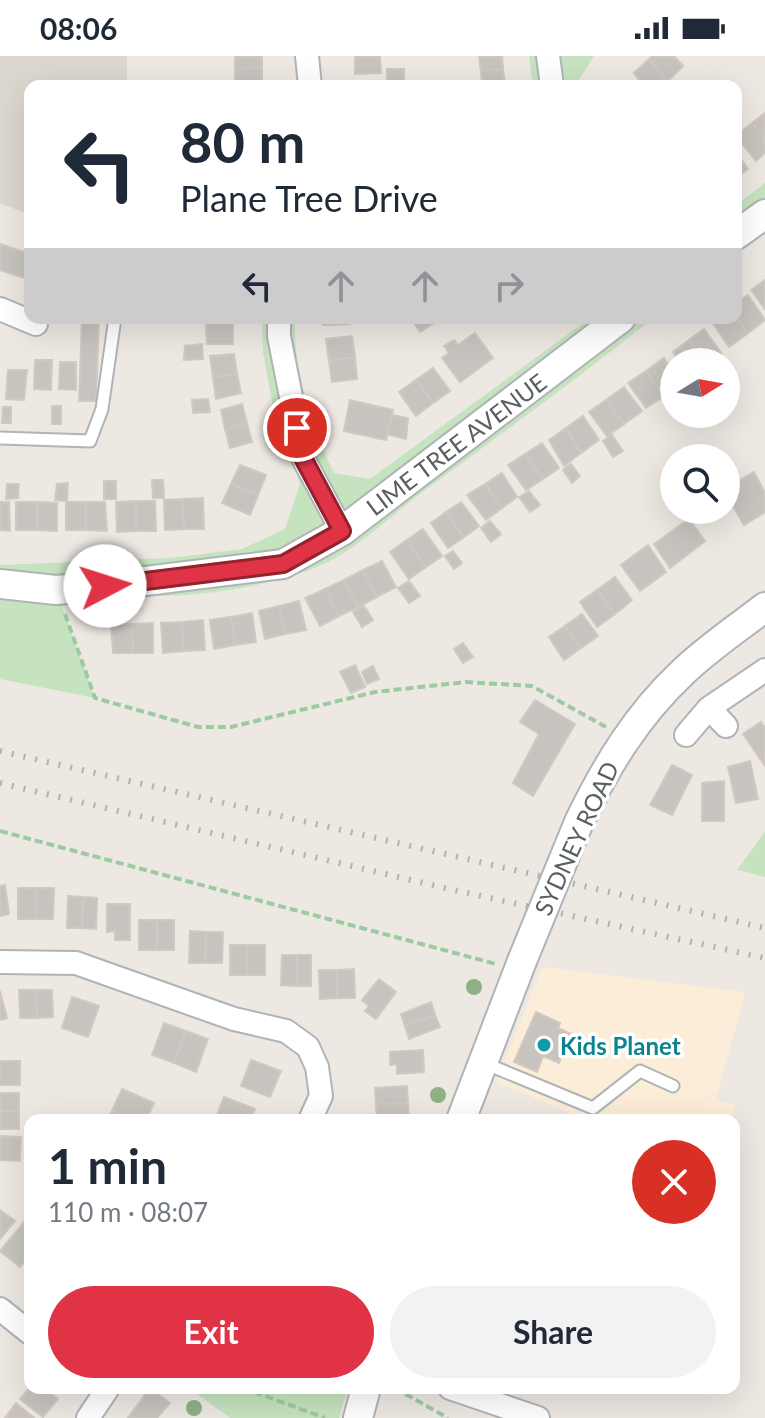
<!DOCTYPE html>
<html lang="en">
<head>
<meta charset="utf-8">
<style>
	:root { --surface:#fff; --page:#f2f2f3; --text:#1f2937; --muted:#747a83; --accent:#e03446 }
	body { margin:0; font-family:Lato,sans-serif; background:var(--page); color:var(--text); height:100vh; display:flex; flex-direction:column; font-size:30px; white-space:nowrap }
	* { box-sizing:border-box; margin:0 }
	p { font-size:26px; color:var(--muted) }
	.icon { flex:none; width:44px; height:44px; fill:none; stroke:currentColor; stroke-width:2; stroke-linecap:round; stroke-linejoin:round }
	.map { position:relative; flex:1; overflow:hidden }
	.panel { position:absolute; left:24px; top:1058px; width:716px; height:280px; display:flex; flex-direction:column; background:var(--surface); border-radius:16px; box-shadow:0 8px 32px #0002 }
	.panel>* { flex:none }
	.top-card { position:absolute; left:24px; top:24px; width:718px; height:244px; border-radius:16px; box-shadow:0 8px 32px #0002; background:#fff; color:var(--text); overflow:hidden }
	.needle { width:52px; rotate:79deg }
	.buttons { position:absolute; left:660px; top:292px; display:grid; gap:16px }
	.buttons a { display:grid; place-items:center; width:80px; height:80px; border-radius:50%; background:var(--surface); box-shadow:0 8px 32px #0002; font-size:40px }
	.pin { position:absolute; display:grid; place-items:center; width:68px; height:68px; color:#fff; margin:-34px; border:4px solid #fff; border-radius:50%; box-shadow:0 2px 8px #0007 }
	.me { position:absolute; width:88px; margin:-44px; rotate:85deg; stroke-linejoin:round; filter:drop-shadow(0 0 6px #0008) }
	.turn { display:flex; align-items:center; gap:28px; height:168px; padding:0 24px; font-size:36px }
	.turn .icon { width:104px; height:104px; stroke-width:2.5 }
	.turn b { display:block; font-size:56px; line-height:68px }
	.lanes { display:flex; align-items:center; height:76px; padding:0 24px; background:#0003; justify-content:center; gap:40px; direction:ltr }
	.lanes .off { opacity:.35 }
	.round { display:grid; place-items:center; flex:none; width:84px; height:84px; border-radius:42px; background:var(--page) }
	.headline { display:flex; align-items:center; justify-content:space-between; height:136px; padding:0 24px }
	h1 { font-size:48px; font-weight:700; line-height:60px }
	.button { display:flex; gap:16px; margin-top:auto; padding:16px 24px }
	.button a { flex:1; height:92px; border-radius:48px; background:var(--accent); color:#fff; font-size:32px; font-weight:700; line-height:92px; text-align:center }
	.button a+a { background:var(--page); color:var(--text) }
	.status { display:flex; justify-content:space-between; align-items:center; height:56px; padding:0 40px; background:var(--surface); direction:ltr }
	.status svg { height:22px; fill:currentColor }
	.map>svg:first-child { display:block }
	.commercial { fill:#fcedd8 }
	.education { fill:#dcd8d0 }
	.green { fill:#c6e3bf }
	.building { fill:#c7c3be; stroke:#d1c9c1; stroke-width:2 }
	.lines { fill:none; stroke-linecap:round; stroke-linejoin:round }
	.service-casing { stroke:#b0b4b7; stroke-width:15 }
	.minor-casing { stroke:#b0b4b7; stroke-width:26 }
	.tertiary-casing { stroke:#b0b4b7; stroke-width:32 }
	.path { stroke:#9dcba1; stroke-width:4; stroke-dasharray:8 4; stroke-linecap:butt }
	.service { stroke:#fff; stroke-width:11 }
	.minor { stroke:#fff; stroke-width:22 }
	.tertiary { stroke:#fff; stroke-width:28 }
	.rail { stroke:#b1b2b2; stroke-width:6; stroke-dasharray:2 10; stroke-linecap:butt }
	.tertiary-bridge-casing { stroke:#b0b4b7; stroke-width:32; stroke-linecap:butt }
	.tertiary-bridge { stroke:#fff; stroke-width:28 }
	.tree { fill:#90b085 }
	.route-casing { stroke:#92222e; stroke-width:20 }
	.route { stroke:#e03446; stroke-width:14 }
	.culture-dot { fill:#0f9aa8; stroke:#fff; stroke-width:3 }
	.labels { text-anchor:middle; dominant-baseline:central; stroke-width:7; stroke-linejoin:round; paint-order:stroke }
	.street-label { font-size:24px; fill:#5a5f62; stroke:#fff }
	.culture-label { font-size:24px; font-weight:bold; fill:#0d838f; stroke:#fff; text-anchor:start }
</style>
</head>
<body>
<div class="status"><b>08:06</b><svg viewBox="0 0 49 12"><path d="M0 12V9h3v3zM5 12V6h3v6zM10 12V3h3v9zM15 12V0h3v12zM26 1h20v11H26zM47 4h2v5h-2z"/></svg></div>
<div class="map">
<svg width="765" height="1362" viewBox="0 0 765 1362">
	<rect width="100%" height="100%" fill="#ede8e2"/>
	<path class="commercial" d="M542,911L745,936L716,1044L736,1049L730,1064H586L496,1026Z"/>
	<path class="education" d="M0,0H127V30H30V159L0,147Z"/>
	<path class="green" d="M529,0H594L575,30H533Z
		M765,127V177L736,199V149Z
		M262,262H295C293,312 312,373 334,417L370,423L590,262H653C579,322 501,378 424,435C389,461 351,500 309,514C228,543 140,545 56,534L95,642L0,623V509L169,502L242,493L285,473L300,428L274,357L263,296Z
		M765,775V821L737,814Z
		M189,1332H348L339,1362H230Z"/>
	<path class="building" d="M235,0H262V11L235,13Z
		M355,0H380L381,17L355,18Z
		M479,0H502L503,12L481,15Z
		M652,0H674L683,10L668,25L649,3Z
		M649,3L668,25L663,30H644L634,17Z
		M262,11V30H235V13Z
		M503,12L505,30H482L481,15Z
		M387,13H404V27L387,28Z
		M765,57V84L752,67Z
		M752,67L765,84V97L756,105L736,80Z
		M736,96L748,113L736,122Z
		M0,188L30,198L24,222L0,214Z
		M765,224V253L751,234Z
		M748,239L765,264L748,277L736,261V247Z
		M736,261L748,277L729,291L711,264Z
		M82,262H99L96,345H79Z
		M206,262H233V268H206Z
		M323,262H350V268L323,269Z
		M411,262H434L436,266L420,276Z
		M206,268H233V288H207Z
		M704,273L722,298L711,306H704L689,284Z
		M475,277L493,302L460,326L442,302L449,297L444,290L454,284L458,289Z
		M352,280L355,301L329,305L326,283Z
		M689,284L704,306H680L673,296Z
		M202,288L203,303L184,304L185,290Z
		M234,298L237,318L213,321L210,300Z
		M355,301L357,323L332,326L329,305Z
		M664,302L674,317V333L664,340L646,315Z
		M35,304H52L51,334L34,333Z
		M60,306H76V334L59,333Z
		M433,312L450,335L433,347L416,324Z
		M8,314H27L24,344L6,343Z
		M646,315L664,340L646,352L628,327Z
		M237,318L241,337L216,343L213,321Z
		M416,324L433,347L416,360L399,336Z
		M624,331L642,355L624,368L606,344Z
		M208,343L210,356L193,357L192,344Z
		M350,344L393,354L386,384L344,375Z
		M606,344L624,368L607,380L589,356Z
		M242,348L247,367L225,373L221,354Z
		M52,350H61V368H52Z
		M3,351H11V367H2Z
		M392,359L408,362L406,383L387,378Z
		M583,360L599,384L581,397L566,372Z
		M247,367L252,386L230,392L225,373Z
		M566,372L581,397L564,410L549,384Z
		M612,379L623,395L613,401L603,385Z
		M542,387L559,412L543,423L525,398Z
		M525,398L543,423L526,434L508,409Z
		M571,408L580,420L572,427L563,414Z
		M240,409L266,419L258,439L231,428Z
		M754,416L765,437V456L744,469L727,440L738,433L735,427Z
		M502,417L517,441L502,452L485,428Z
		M152,424H163L164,442H153Z
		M104,425H116V443H104Z
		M68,427L67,445L55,444L57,428Z
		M7,428H19L18,442L6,443Z
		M231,428L258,439L250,459L222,447Z
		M485,428L502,452L486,464L467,439Z
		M529,435L540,449L530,456L519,441Z
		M203,442L204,473H184L183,443Z
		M183,443L184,473L165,474L164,444Z
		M136,445V475L117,476L116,446Z
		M136,445H155L156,475H136Z
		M0,446H9L10,475L0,474Z
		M16,446H37V474H16Z
		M37,446L57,447V475L37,474Z
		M66,446H86V474H66Z
		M86,446H105L107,475L86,474Z
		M461,446L479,470L464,481L446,456Z
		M446,456L464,481L448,492L431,467Z
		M689,463L705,485L670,512L654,488Z
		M490,465L501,478L491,486L481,472Z
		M423,473L442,500L426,511L407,484Z
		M407,484L426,511L409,523L390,496Z
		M648,489L666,516L640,535L621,509Z
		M453,495L462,507L454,513L445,500Z
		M382,505L396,531L377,541L363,514Z
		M363,514L377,541L358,551L344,524Z
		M615,521L632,544L615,558L597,534Z
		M344,524L358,551L339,560L325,533Z
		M409,525L420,540L409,547L398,532Z
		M325,533L339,560L320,570L305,542Z
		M597,534L615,558L597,571L580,546Z
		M299,545L306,574L285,578L279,550Z
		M279,550L285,578L265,583L259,555Z
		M364,550L373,564L362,571L353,556Z
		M252,557L256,586L235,589L231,561Z
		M582,558L598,580L581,592L565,570Z
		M231,561L235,589L214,593L210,564Z
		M203,564L205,594L184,595L182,566Z
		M182,566L184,595L163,597L161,567Z
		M153,567V597H133L132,568Z
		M111,568H132L133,597H113Z
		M565,570L581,592L564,604L549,581Z
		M463,587L473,601L463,607L454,593Z
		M355,609L365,631L351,637L340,616Z
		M373,610L379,623L367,628L362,616Z
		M535,644L575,668L533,740L513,727L539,678L520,666Z
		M761,666L765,672V710L743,678Z
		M750,705L758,743L736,747L728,711Z
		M672,709L692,719L672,759L650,749Z
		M724,725V765H702V727Z
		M5,829L9,858L0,860V830Z
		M18,832H36V863H18Z
		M36,832H54L53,863H36Z
		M68,840L83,841L82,872H67Z
		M83,841L97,842L96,873L82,872Z
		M107,848H130V884H115V875L107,876Z
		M139,864H157V894H139Z
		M157,864H174V894H157Z
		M190,875L206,876L205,907H189Z
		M206,876H223L222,907H205Z
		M230,889H247V919H230Z
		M247,889H265V919H247Z
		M282,899H297V930L281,929Z
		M297,899H311V930H297Z
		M354,913L355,942H337V914Z
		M319,914H337V942L320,943Z
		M379,923L396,936L376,963L365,955L369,950L362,944Z
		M19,934H36L37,962H20Z
		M36,934H52L53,961L37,962Z
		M0,935L7,962L0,964Z
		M72,941L99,950L88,981L62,972Z
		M431,946L435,959L405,970L401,958Z
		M536,956L560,967L558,972L571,978L559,1007L543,1000L537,1016L514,1006Z
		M435,959L440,971L409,983L405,970Z
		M164,967L186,975L174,1007L152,999Z
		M186,975L208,983L196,1016L174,1007Z
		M423,994L424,1016L397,1018V1008L390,1009V996Z
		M251,1004L281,1015L270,1041L241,1030Z
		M0,1005H20V1029H0Z
		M407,1030L408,1047L376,1048L375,1032Z
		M122,1033L154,1047L146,1064H132L112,1055Z
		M0,1037H19V1055H0Z
		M224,1041L255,1053L250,1064L216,1062Z
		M408,1047L409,1063L377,1064L376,1048Z
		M0,1055H19V1073H0Z
		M112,1055L132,1064H108Z
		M0,1080L21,1081L20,1105L0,1104Z
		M0,1154L15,1165L0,1183Z
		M24,1166L30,1172V1199L20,1211L0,1195Z
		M30,1331L44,1332L58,1343L43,1361L20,1343Z
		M150,1332L170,1347L157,1362H128Z
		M16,1347L34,1362H5Z"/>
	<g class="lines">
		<g class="service-casing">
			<path id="service" d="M0,382L90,385L102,353L115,262
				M484,1007L593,1052L640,1015L673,1030"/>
		</g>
		<g class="minor-casing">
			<path id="minor" d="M307,0L310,30
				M548,0L552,30
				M0,253L36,268
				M279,262V280L303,402L342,475
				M709,652L726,670
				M686,679L709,652L765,614
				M0,906L76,907L234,963L286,975L308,991L317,1011L321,1040L310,1064
				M0,1253L30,1277
				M450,1332L538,1362
				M88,1362L108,1332"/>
		</g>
		<g class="tertiary-casing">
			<path id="tertiary" d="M736,179L765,158
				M0,528L56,534L105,530L283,508L342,475L621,262
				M579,766C606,710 637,659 683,616C708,592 738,572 765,551
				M461,1064L522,905
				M358,1362L366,1332"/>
		</g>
		<path class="path" d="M65,558L95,642L198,671H231L375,636L466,626L532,630L606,671
			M0,775L496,908
			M243,1332L325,1362
			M395,1332L448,1362"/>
		<use href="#service" class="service"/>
		<use href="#minor" class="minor"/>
		<use href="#tertiary" class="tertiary"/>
		<path class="rail" d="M0,695L765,872
			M0,727L449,833L765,902"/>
		<g class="tertiary-bridge-casing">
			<path id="tertiary-bridge" d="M522,905L579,766"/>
		</g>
		<use href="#tertiary-bridge" class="tertiary-bridge"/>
	</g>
	<g class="tree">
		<circle cx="474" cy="931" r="8"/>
		<circle cx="438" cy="1039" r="8"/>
		<circle cx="194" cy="1352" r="8"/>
	</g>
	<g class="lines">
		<g class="route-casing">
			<path id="route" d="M105,530L283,508L342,475L303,402L297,372"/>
		</g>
		<use href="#route" class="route"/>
	</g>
	<circle class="culture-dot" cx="544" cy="989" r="8"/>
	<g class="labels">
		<g class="street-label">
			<text transform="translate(456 388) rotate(-37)">LIME TREE AVENUE</text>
			<text transform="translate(576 782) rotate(-65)">SYDNEY ROAD</text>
		</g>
		<g class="culture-label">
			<text x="560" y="989">Kids Planet</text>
		</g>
	</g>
</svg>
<div class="buttons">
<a><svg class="needle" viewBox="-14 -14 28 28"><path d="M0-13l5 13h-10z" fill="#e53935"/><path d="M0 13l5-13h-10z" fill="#747a83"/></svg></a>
<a><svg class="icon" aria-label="search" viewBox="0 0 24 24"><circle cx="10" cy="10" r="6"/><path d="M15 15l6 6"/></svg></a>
</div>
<div class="pin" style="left:297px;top:372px;background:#d93025"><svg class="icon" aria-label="arrive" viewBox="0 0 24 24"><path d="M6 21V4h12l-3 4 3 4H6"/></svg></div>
<svg class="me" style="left:105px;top:530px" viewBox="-20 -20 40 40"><circle r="19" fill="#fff"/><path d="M0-13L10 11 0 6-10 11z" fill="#e03446"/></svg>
<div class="top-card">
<div class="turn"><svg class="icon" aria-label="left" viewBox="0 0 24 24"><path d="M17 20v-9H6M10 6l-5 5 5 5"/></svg><div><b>80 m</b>Plane Tree Drive</div></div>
<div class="lanes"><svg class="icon" aria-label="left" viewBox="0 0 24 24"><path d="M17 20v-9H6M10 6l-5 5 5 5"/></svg><svg class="icon off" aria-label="ahead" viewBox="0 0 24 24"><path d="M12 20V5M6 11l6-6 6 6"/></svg><svg class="icon off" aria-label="ahead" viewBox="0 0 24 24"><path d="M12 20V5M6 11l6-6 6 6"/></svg><svg class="icon off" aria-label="right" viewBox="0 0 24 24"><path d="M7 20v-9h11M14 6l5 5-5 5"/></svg></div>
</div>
<section class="panel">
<div class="headline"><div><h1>1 min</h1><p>110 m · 08:07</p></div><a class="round" style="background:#d93025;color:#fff"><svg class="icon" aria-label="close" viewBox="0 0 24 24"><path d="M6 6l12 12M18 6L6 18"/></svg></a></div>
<div class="button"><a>Exit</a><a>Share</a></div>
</section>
</div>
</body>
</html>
